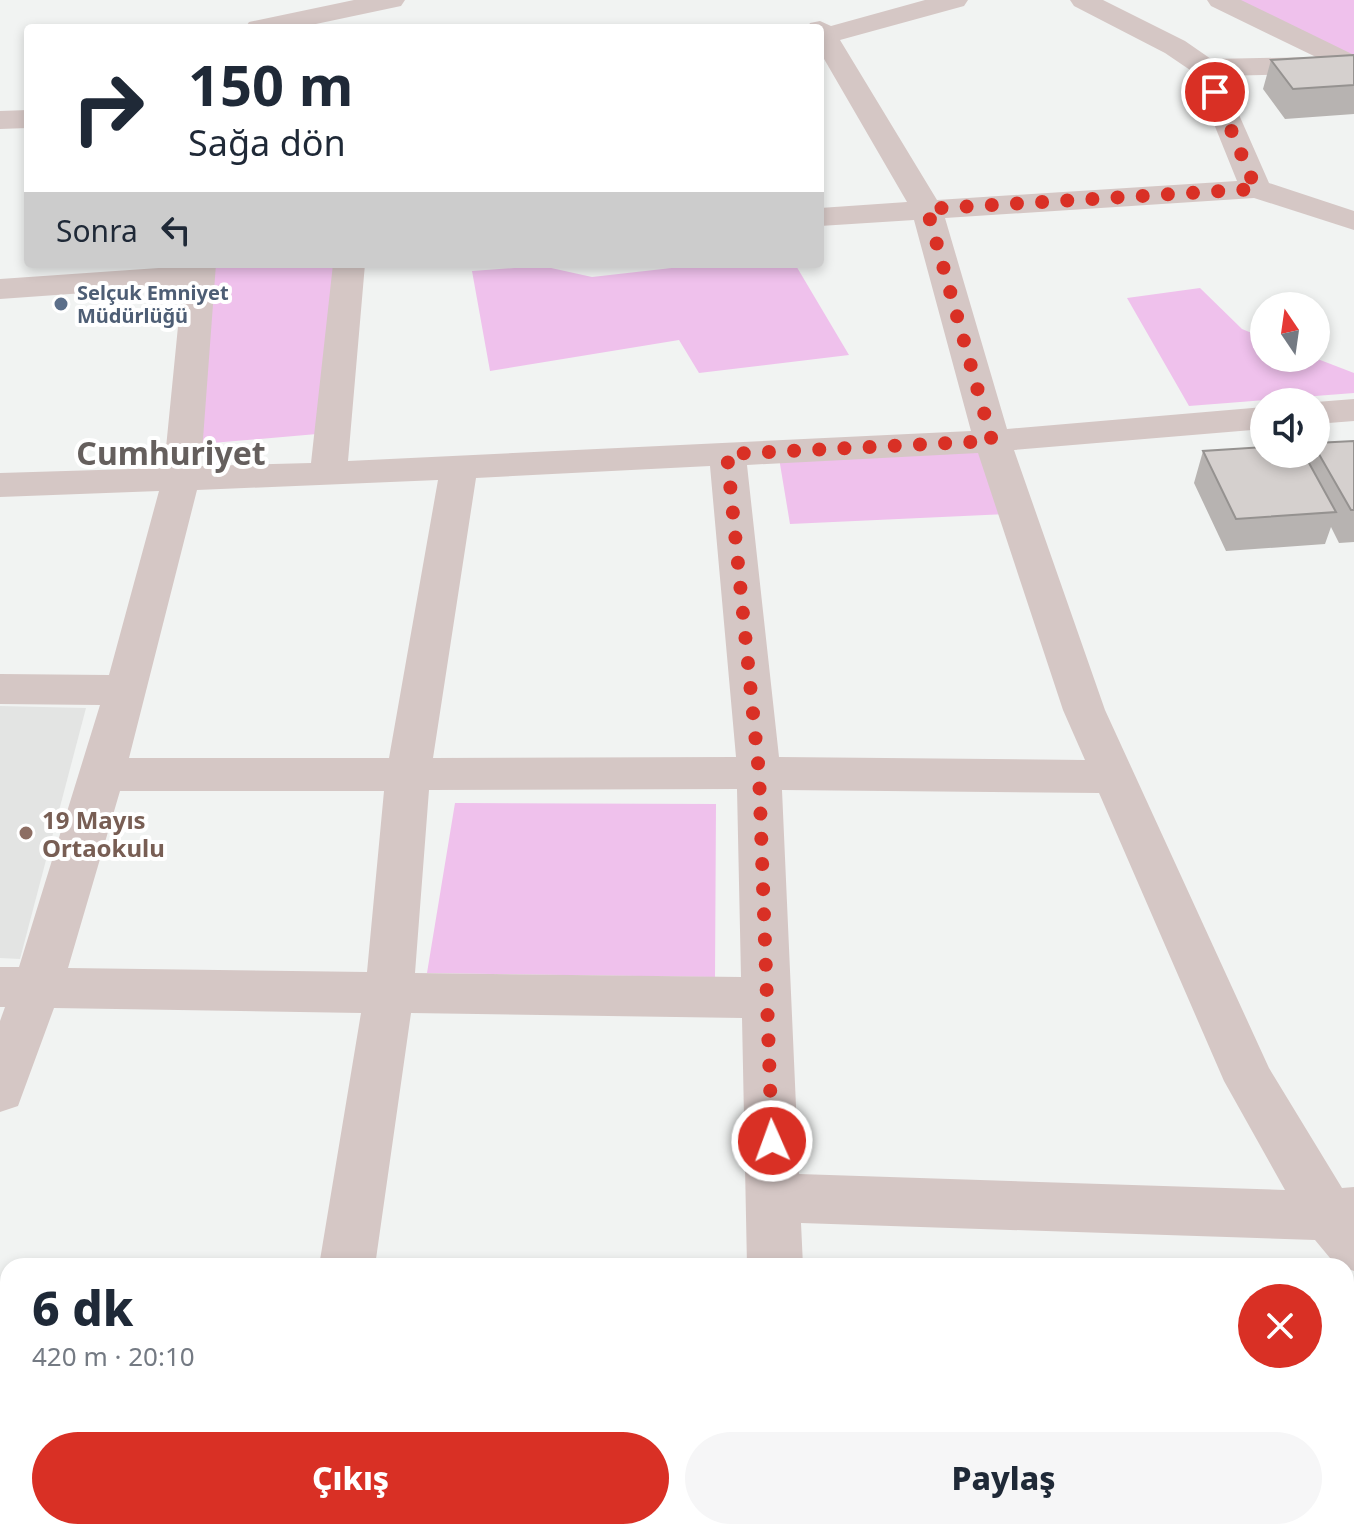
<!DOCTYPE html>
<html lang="tr">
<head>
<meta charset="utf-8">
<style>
	:root { --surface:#fff; --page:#f6f6f7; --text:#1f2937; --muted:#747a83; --accent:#d93025 }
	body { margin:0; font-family:"Noto Sans",sans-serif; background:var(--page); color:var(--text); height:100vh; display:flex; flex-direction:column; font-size:30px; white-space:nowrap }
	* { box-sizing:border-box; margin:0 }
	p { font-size:26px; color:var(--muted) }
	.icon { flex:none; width:44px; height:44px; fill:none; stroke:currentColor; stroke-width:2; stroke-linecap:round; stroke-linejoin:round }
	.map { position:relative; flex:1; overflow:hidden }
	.drawer { position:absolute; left:0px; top:1258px; width:1354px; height:282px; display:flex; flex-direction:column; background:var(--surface); border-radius:24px 24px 0 0; box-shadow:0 4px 12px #0003 }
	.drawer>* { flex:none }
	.banner { position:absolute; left:24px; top:24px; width:800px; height:244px; border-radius:8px; box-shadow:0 4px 12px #0003; background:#fff; color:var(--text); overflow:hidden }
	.needle { width:52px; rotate:347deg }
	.fabs { position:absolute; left:1250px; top:292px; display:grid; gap:16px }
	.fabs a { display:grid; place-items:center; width:80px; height:80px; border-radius:50%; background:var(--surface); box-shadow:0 4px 12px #0003; font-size:40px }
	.pin { position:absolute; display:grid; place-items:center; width:68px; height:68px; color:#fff; margin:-34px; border:4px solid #fff; border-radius:50%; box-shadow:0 2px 8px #0007 }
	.me { position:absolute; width:88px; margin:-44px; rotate:358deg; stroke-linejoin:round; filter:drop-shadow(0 0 6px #0008) }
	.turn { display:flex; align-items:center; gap:28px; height:168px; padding:0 32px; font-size:36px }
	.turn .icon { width:104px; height:104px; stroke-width:2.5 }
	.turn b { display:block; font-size:56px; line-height:68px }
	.then { display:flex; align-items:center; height:76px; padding:0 32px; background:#0003; gap:16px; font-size:30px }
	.round { display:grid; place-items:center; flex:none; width:84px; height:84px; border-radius:42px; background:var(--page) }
	.headline { display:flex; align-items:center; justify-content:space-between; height:136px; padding:0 32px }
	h1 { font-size:48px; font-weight:800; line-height:60px }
	.button { display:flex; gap:16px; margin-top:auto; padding:16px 32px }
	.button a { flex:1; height:92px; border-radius:48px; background:var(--accent); color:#fff; font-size:32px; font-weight:800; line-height:92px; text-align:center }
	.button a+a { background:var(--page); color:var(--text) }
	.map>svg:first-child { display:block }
	.education { fill:#e3e4e3 }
	.green { fill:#efc1ec }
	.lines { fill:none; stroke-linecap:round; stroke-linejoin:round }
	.minor { fill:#d5c7c5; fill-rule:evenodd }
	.wall { fill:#b7b3b1 }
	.building { fill:#d5d0ce; stroke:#959290; stroke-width:2 }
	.route { stroke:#d93025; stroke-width:14; stroke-dasharray:0 25.2 }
	.service-dot { fill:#5c6f8a; stroke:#fff; stroke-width:3 }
	.education-dot { fill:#8d6e63; stroke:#fff; stroke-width:3 }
	.labels { text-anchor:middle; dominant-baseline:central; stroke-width:8; stroke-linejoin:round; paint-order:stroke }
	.far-service-label { font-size:20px; font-weight:bold; fill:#4e5e75; stroke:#fff; text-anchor:start }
	.education-label { font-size:24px; font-weight:bold; fill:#785e54; stroke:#fff; text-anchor:start }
	.district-label { font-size:32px; font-weight:bold; fill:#655f5d; stroke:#fff }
</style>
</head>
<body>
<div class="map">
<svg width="1354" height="1539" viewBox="0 0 1354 1539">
	<rect width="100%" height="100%" fill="#f1f3f2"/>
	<path class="education" d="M0,706L86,708L20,959L0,958Z"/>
	<path class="green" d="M1227,0H1354V56Z
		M209,264H336L317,434L200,444Z
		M707,264H795L849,355L699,373L679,340L490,371L472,271L542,266L592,277Z
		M1200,288L1242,329L1264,338V358H1315L1354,373V393L1189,406L1127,298Z
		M985,445L1007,514L790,524L779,458Z
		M455,803L716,804L715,977L427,973Z"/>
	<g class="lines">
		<path class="minor" d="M354,0H405L401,6L297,28H245L249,22Z
			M925,0H968L964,6L840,40L937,200L1237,181L1193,72L1165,53L1074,6L1070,0H1103L1185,41L1211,59L1316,57L1211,6L1207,0H1241L1354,55V73L1222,76L1269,183L1354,211V230L1254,198L945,218L1007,429L1264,407V429L1014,450L1105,710L1269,1068L1342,1188L1354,1187V1271L1335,1264L1315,1240L801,1223L803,1266H747L742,1018L411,1013L375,1266H319L361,1013L54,1008L18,1106L0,1112V1021L5,1007H0V967H19L100,705L0,704V674L109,675L159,491L0,497V473L164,468L182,286L0,299V279L216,264L201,466L311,463L333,264H365L348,461L971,431L914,220L820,226V208L907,202L820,52V28H807L810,23L820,21L831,26ZM978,453L1063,710L1085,760L779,757L747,465ZM710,466L736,757L433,758L476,478ZM438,480L389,758H129L197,490ZM737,789L741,977L415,973L429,790ZM782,790L1099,793L1224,1081L1285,1190L799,1174ZM120,791H384L367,972L68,968Z
			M28,110V128L0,129V111Z
			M1354,399V421L1316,424V402Z
			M275,1532H337L336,1539H274Z
			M746,1532H808V1539H746Z"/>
	</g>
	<path class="wall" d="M1354,55V114L1285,119L1263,89L1271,60Z
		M1354,441V542L1339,543L1331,527L1325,544L1226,551L1194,483L1203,451L1307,460L1309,454H1316V443Z"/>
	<path class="building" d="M1354,55V85L1293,89L1271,60Z
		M1354,441V510H1351L1316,449V443Z
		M1264,447V454H1304L1336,512L1236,519L1203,451Z"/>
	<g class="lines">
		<path class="route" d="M772,1141L759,773L727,454L992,441L927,209L1256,189L1215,92"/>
	</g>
	<circle class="service-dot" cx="61" cy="304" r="8"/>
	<circle class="education-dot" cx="26" cy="833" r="8"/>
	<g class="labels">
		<g class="far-service-label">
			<text x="77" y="292">Selçuk Emniyet<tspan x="77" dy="23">Müdürlüğü</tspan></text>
		</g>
		<g class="education-label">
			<text x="42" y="819">19 Mayıs<tspan x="42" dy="28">Ortaokulu</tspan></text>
		</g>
		<g class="district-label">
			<text x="171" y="452">Cumhuriyet</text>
		</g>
	</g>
</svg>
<div class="fabs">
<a><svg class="needle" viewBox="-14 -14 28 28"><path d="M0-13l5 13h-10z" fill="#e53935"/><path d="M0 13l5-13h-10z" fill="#747a83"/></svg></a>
<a><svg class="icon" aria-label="sound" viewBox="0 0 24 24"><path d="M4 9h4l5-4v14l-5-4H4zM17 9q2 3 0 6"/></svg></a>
</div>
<div class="pin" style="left:1215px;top:92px;background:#d93025"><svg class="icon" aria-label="arrive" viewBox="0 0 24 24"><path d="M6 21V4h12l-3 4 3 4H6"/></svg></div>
<svg class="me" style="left:772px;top:1141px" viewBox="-20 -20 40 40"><circle r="17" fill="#d93025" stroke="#fff" stroke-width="3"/><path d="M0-11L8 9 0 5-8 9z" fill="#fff"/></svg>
<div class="banner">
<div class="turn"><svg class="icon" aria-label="right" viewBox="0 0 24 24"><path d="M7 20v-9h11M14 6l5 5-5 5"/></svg><div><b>150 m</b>Sağa dön</div></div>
<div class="then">Sonra<svg class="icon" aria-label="left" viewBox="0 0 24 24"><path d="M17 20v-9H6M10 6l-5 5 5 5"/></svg></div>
</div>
<section class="drawer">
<div class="headline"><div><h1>6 dk</h1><p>420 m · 20:10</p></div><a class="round" style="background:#d93025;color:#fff"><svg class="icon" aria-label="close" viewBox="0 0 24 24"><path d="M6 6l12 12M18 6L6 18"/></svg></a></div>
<div class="button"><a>Çıkış</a><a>Paylaş</a></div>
</section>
</div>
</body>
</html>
